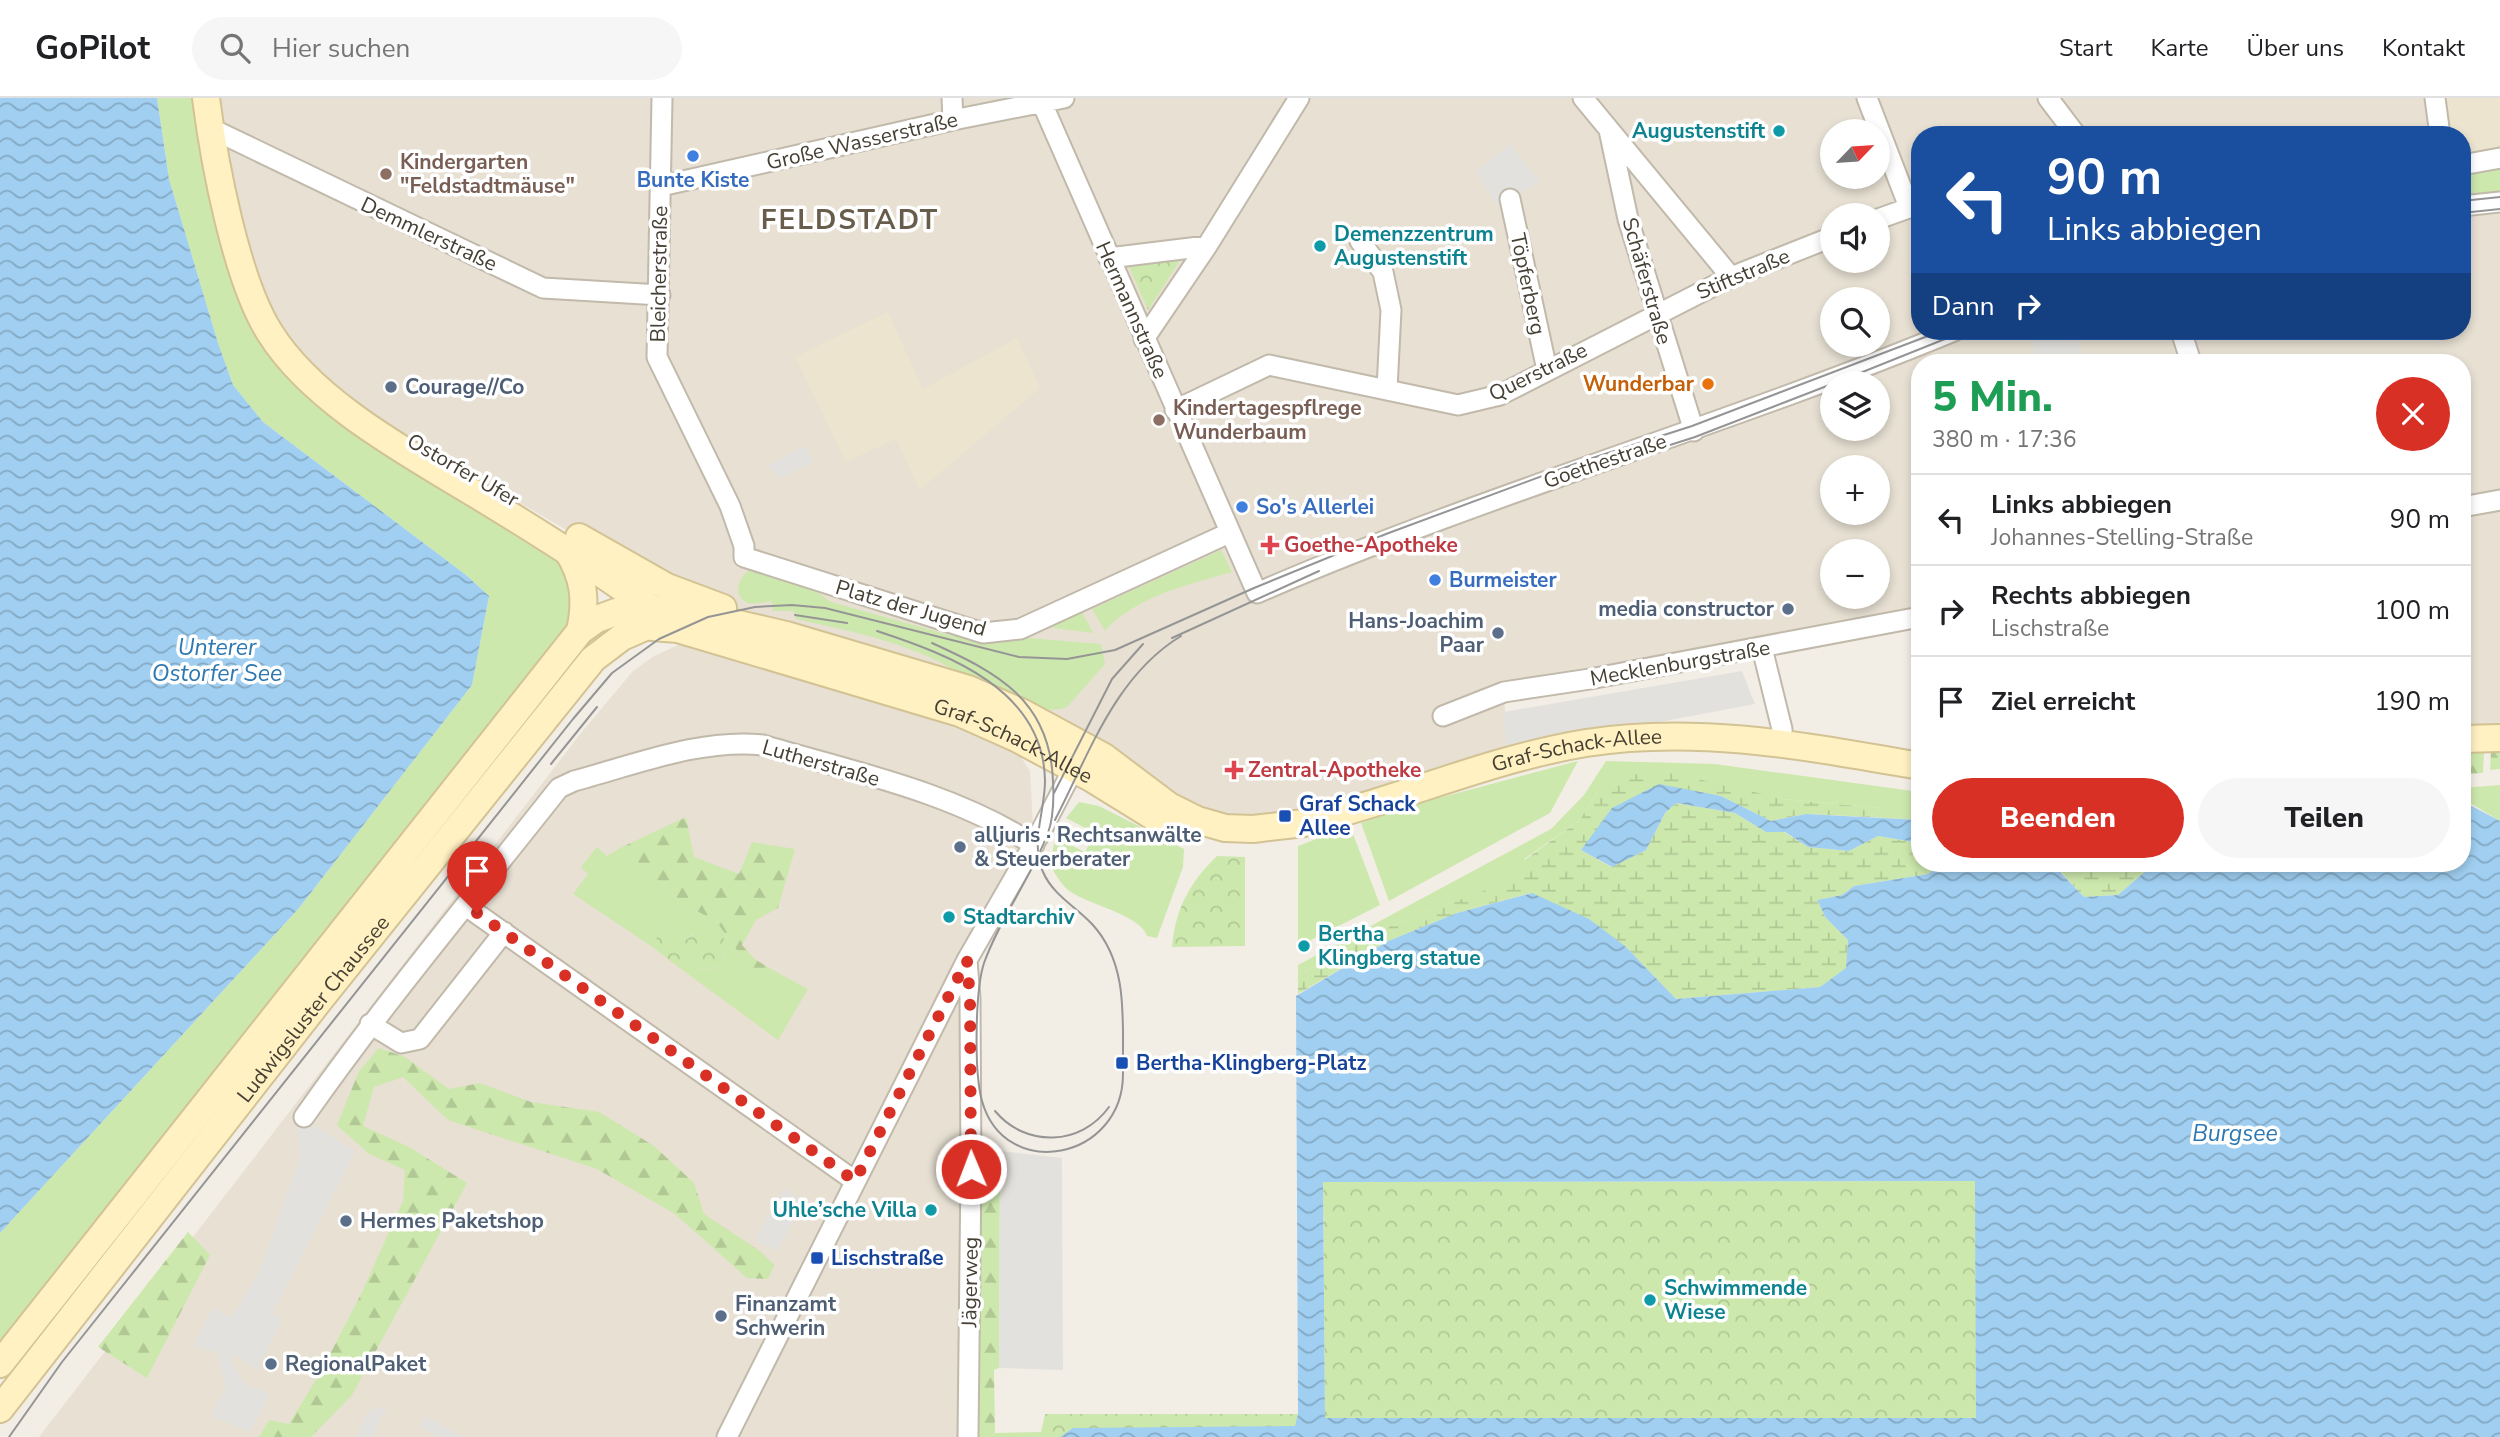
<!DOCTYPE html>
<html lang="de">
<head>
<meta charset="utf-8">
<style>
	:root { --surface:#fff; --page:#f6f6f6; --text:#202124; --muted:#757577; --line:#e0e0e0; --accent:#d93025 }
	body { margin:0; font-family:"Nunito Sans",sans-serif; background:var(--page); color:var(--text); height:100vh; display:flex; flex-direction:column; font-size:26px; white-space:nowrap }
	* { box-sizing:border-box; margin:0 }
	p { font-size:23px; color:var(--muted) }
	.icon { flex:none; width:38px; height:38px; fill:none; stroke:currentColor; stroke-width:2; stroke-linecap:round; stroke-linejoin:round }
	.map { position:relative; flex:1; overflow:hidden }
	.side { position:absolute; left:1911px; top:256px; width:560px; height:518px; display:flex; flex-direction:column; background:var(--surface); border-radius:28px; box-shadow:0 4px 10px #0003 }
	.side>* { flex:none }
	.banner { position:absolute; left:1911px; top:28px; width:560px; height:214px; border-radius:28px; box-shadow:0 4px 10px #0003; background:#1a4fa0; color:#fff; overflow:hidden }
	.needle { width:46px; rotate:65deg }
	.tools { position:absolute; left:1820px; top:21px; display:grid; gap:14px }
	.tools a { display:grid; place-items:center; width:70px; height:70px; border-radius:50%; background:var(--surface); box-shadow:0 4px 10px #0003; font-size:35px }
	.pin { position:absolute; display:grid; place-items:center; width:60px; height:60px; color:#fff; margin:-72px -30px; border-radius:50% 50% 50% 0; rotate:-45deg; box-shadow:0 0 7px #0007 }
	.pin .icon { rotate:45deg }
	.me { position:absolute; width:77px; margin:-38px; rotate:359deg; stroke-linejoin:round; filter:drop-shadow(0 0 5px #0008) }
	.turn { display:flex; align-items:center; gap:24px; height:147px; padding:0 21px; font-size:32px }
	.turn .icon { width:91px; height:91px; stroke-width:2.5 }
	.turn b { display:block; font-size:49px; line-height:60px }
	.then { display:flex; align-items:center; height:66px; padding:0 21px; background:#0003; gap:14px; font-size:26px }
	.round { display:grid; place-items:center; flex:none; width:74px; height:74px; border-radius:37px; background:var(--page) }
	.summary { display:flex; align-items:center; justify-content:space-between; height:119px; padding:0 21px }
	h1 { font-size:42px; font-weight:800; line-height:52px; color:#1e9e55 }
	.action { display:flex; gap:14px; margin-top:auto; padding:14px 21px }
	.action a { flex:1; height:80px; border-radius:42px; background:var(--accent); color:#fff; font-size:28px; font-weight:800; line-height:80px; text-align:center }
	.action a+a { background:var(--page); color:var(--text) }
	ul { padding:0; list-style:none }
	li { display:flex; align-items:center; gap:21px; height:91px; padding:0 21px; border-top:2px solid var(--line) }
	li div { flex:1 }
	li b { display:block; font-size:26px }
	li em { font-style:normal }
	header { display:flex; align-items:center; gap:42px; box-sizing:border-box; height:98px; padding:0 35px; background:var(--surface); border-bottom:2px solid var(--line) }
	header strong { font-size:33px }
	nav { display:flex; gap:38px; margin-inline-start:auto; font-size:24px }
	.search { width:490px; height:63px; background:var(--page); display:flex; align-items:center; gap:18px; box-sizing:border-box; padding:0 24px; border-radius:38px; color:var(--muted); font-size:26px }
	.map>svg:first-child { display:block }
	.residential { fill:#e7e0d3; fill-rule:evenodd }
	.education { fill:#ece4ce }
	.grass { fill:#cde8ad }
	.forest { fill:url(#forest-firs) }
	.wetland { fill:url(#wetland-marsh) }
	.park { fill:url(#park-crowns) }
	.parking { fill:#e3e1dd }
	.water { fill:url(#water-waves); fill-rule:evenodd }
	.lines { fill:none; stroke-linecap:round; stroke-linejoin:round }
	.street-casing { stroke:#c1b9aa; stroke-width:23 }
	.secondary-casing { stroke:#d3c394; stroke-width:30 }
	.street { stroke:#fff; stroke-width:19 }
	.secondary { stroke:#fff1c2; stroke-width:26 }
	.tram { stroke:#959595; stroke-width:2 }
	.route { stroke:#d93025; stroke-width:12; stroke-dasharray:0 21.6 }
	.culture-dot { fill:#0f9aa8; stroke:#fff; stroke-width:2.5 }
	.shop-dot { fill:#3f7fe0; stroke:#fff; stroke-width:2.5 }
	.education-dot { fill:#8d6e63; stroke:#fff; stroke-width:2.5 }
	.food-dot { fill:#e8710a; stroke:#fff; stroke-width:2.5 }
	.service-dot { fill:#5c6f8a; stroke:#fff; stroke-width:2.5 }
	.health-dot { fill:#e0444e; stroke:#fff; stroke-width:2.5 }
	.transit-dot { fill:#1a4fb4; stroke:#fff; stroke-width:2.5 }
	.labels { text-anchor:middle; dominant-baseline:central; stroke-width:7; stroke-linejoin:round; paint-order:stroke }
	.culture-label { font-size:21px; font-weight:bold; fill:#0d838f; stroke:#fff; text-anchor:start }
	.street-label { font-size:21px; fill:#453f34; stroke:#fff }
	.education-label { font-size:21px; font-weight:bold; fill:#785e54; stroke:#fff; text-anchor:start }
	.shop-label { font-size:21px; font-weight:bold; fill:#366cbe; stroke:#fff; text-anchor:start }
	.food-label { font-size:21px; font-weight:bold; fill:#c56008; stroke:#fff; text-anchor:end }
	.service-label { font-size:21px; font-weight:bold; fill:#4e5e75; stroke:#fff; text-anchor:start }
	.health-label { font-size:21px; font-weight:bold; fill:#be3a42; stroke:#fff; text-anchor:start }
	.transit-label { font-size:21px; font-weight:bold; fill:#164399; stroke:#fff; text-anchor:start }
	.water-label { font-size:23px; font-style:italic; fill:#2d78b1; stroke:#fff }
	.district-label { font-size:28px; font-weight:bold; letter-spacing:2px; fill:#685d4b; stroke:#fff }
</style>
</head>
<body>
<header>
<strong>GoPilot</strong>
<div class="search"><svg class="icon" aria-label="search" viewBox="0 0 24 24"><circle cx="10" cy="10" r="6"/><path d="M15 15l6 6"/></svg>Hier suchen</div>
<nav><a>Start</a><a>Karte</a><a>Über uns</a><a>Kontakt</a></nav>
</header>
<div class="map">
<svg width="2500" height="1339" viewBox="0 0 2500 1339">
	<defs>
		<pattern id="forest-firs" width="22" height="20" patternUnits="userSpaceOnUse" patternTransform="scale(1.75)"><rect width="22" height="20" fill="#cde8ad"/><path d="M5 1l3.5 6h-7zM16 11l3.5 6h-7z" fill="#b1c895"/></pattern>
		<pattern id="wetland-marsh" width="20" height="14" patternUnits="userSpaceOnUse" patternTransform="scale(1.75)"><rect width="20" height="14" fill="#cde8ad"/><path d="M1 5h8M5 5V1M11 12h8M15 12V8" fill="none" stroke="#b1c895"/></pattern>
		<pattern id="park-crowns" width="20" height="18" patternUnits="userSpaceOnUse" patternTransform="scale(1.75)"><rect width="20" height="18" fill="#cde8ad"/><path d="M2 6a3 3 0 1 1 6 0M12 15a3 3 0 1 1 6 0" fill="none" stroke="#b1c895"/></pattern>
		<pattern id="water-waves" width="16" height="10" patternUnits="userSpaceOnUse" patternTransform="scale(1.75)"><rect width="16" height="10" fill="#a0cff1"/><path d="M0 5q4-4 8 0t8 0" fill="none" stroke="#84a9c4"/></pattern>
	</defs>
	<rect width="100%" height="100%" fill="#f3eee5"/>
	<path class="residential" d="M206,0H2435L2440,37H1920V233H2462V108L2500,104V640L2462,641V264H1920V519L1504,595L1507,653L1253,731L786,537L603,453L323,291L270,236ZM1832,33H1878V79H1832ZM1832,117H1878V163H1832ZM1832,201H1878V247H1832ZM1832,285H1878V331H1832ZM1832,369H1878V415H1832ZM1832,453H1878V499H1832Z
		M678,547L758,557L960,615L1019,656L1030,673L1034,747L967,862L968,1339H39L581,635L633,573L654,558Z"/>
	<path class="education" d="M2435,0H2500V60L2462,67V37H2440Z
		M888,214L923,291L1017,240L1040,290L920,392L896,341L846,364L795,259Z"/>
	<path class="grass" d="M157,0H206L227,105L293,265L566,451L580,533L0,1266V1135L299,810L472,587L489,498L466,477L263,324L233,287L218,245L169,81Z
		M2500,60V94L2462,99V67Z
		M1221,452L1232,474C1190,486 1134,499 1105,533L1092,511Z
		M749,472H762L809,489L831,504L953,538L1018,539L1101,546L1105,566L1067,609C1031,624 960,572 927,558C886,540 840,531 796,521L793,513H773L771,503C764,504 754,507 748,505C731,498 739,480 749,472Z
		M1082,514L1093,535L1047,529Z
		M1578,663L1550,715L1389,803L1361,725L1420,705Z
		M1606,663L1715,666L1920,694V722L1870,719L1879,710L1784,701L1599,692L1579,723L1524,761L1528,777L1399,824L1298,877V867L1551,731L1584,697Z
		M2500,687V723L2462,700V690Z
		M1079,704L1099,708L1184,751L1183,769L1157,840L1147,838C1140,816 1085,806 1068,792C1060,785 1054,774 1049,765L1056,740L1085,754L1095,735L1066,720Z
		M1350,728L1380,807L1303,846L1298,845V748Z
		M597,749L607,758L622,749L683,806L716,823L752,873L780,876L808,891L778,942L677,868L683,861L703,873C719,870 725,865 727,849L693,835L686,842L665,828L651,848L573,796L588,776L581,769Z"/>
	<path class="forest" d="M2487,651L2500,655V671L2490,672L2491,654L2484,653L2483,675L2462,676V653Z
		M686,719L694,759L739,776L752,744L795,751L778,810L756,822L742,847L756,862L780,876L752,873L716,823L683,806L622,749Z
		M379,950L405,959L449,991L480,985L531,1004L599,1014L654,1048L694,1085L704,1116L760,1153L774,1167L768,1181L747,1180L675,1116L597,1071L448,1022L403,979L374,989L363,1028L409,1049L467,1085L352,1297L311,1339H259L269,1322L289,1326L323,1270L362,1194L403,1103L405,1072L369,1056L337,1027L359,973Z
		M1000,1082L999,1270L994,1272L995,1335L990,1339H968L971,1083Z
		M188,1134L210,1157L147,1280L98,1249Z"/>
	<path class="wetland" d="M1663,673L1784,701L1879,710L1870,719L1806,716L1771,723L1721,698L1659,686L1581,752L1611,769L1646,752L1665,715L1676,705L1735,715L1766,734H1784L1808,749L1849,753L1878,738L1920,745V765L1942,766L1928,776L1854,788L1842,797L1817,802L1826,820L1848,842L1847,870L1820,889L1676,901L1625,848L1531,795L1457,815L1386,844L1298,896V877L1399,824L1527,777L1524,762L1579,723L1599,692L1623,678Z
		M2063,765H2155L2118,797L2084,799L2061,774Z"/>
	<path class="park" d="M1181,161L1148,212L1129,169Z
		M1217,758L1245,759V848L1172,849C1175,811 1190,784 1217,758Z
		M665,828L686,842L701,830L722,836L727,849L722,866L704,873L683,862L677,868L651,848Z
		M1976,1083V1320H1325L1323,1084Z
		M1045,1316H1298L1294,1339H990L995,1335L1041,1334Z"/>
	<path class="parking" d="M1510,46L1540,84L1497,108L1476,73Z
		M2028,233H2074L2085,264H2037Z
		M805,348L813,365L780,380L767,368Z
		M1742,573L1755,606L1507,653L1503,614Z
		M296,1017L356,1053L272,1215L282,1222L257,1273L236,1257L230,1261L245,1286L270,1296L250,1334L211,1318L226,1290L217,1254L193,1249L213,1209L231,1220L259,1175L300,1060Z
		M1000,1053L1062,1060L1063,1272L999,1270Z
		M784,1090L805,1104L777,1153L755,1142Z
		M388,1308L372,1339H355L369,1312Z
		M425,1318L464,1339H438L420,1329Z"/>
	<path class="water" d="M0,0H157L169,81L218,245L233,287L263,324L466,477L489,498L472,587L299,810L0,1135Z
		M1659,686L1721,698L1771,723L1806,716L1920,722V745L1878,738L1849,753L1808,749L1785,734H1766L1735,715L1676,705L1665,715L1646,752L1612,769L1581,752L1612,710Z
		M2462,706H2468L2500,723V1339H1060L1073,1330L1295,1328L1298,1316L1296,898L1386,844L1457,815L1532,795L1589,821L1625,848L1676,901L1820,889L1846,870L1848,842L1826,820L1817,802L1842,797L1854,788L1928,776L1943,765H2014V770L2029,771L2031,765H2063L2061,775L2084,799L2118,797L2155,765H2462ZM1975,1083L1976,1320H1325L1323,1084Z"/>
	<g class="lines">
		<g class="street-casing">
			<path id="street" d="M662,0L657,259L730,408L744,448V459L983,535L1020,531L1229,435
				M952,0L953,22
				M1583,0L1731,179
				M1867,0L1909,109
				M2048,0L2076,37
				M2435,0L2440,37
				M1042,5L1257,495C1485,396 1724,328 1954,233
				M210,30L543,190L660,197
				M1609,32L1628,121L1694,333
				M2462,67L2500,60
				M661,88L953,22L1064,0
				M1510,101L1547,272
				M2462,108L2500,104
				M1878,121L1920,106
				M1360,143L1383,174L1391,212L1387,291
				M1109,160L1207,148
				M2181,233L2191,264
				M1144,241L1207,148L1299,0
				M1175,312L1269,267L1458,307L1500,297L1731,179L1832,139
				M2462,409L2500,402
				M1762,550L1782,631V645
				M1443,618L1504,594L1590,581L1920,519
				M466,808L855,1083
				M967,862L970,900L971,1071L968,1339
				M370,926L401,945L420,941L504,834
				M304,1019C384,905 473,799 559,690L574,683C634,667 701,640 763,647C854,674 953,694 1034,747
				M727,1339L967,862L1039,737L1080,658"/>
		</g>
		<g class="secondary-casing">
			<g id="secondary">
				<path d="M206,0C214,63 236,182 270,235C313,304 408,355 477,397C538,434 597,471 655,513"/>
				<path d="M579,439L667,489L723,510"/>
				<path d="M567,452C584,479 587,502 580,533"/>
				<path id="s1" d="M652,529L678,531L960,615L1014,639L1091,680L1167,727"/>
				<path d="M2462,641L2500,640"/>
				<path id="s2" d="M0,1266L580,533L597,521L616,514L651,511L708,519L786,537L968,591L1023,615L1104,659L1169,708L1197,722L1225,730L1253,731L1304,725C1399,702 1489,661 1586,645C1698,627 1809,649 1920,668"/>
				<path id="s3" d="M0,1311L322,899L593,561L622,539L672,517"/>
			</g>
		</g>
		<use href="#street" class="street"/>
		<use href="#secondary" class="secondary"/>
		<path class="tram" d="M2462,103L2500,99
			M2462,115L2500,111
			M1835,285L1965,233
			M1561,382L1695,339L1832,286
			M795,517L847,525
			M877,533C950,557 1044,592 1045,683C1045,714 1030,744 1043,774C1053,797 1075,808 1092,826C1130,867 1122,925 1123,976C1123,1062 1005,1085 982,1003C974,974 975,893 984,865C1000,820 1031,780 1048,735C1054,718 1054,701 1053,683C1050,602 998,575 932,545
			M1172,540L1319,473
			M551,666L597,609
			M1054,695L1112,581L1143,546
			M1055,722C1089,656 1115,578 1181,538
			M995,1013C1026,1050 1081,1048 1109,1009
			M9,1339L62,1264L573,621L612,575L659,541L708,519L755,509L792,507L825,510L1019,559L1067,561L1115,552L1254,490L1386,436L1580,364L1692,328L1941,233"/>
	</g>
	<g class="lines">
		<path class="route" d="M477,815L855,1083L967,862L970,900L971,1071"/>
	</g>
	<g class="culture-dot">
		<circle cx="1779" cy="33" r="7"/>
		<circle cx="1320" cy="148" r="7"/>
		<circle cx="949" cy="819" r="7"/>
		<circle cx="1304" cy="848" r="7"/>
		<circle cx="931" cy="1112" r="7"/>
		<circle cx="1650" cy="1202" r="7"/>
	</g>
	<g class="shop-dot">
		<circle cx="693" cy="58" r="7"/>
		<circle cx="1242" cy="409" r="7"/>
		<circle cx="1435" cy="482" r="7"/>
	</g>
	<g class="education-dot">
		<circle cx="386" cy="76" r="7"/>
		<circle cx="1159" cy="322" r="7"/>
	</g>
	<circle class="food-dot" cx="1708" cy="286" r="7"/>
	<g class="service-dot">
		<circle cx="391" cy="289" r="7"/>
		<circle cx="1788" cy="511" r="7"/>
		<circle cx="1498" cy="535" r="7"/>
		<circle cx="960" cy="749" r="7"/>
		<circle cx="346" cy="1123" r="7"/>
		<circle cx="721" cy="1218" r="7"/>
		<circle cx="271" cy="1266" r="7"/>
	</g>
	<g class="health-dot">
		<path d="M1266.5 436.5h7v7h7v7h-7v7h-7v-7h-7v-7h7z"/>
		<path d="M1230.5 661.5h7v7h7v7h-7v7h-7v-7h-7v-7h7z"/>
	</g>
	<g class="transit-dot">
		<rect x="1278" y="711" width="14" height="14" rx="3.5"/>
		<rect x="1115" y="958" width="14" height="14" rx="3.5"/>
		<rect x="810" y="1153" width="14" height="14" rx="3.5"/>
	</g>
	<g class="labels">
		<g class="culture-label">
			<text x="1765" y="33" text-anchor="end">Augustenstift</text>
			<text x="1334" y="136">Demenzzentrum<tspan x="1334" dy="24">Augustenstift</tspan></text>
			<text x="963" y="819">Stadtarchiv</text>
			<text x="1318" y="836">Bertha<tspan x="1318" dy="24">Klingberg statue</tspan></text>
			<text x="917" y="1112" text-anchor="end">Uhle’sche Villa</text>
			<text x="1664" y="1190">Schwimmende<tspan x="1664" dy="24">Wiese</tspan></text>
		</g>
		<g class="street-label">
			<text transform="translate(862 43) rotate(-13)">Große Wasserstraße</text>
			<text transform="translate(429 136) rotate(25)">Demmlerstraße</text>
			<text transform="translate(659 176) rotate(-89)">Bleicherstraße</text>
			<text transform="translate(1743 176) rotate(-23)">Stiftstraße</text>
			<text transform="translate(1647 183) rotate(74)">Schäferstraße</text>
			<text transform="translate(1528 186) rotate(78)">Töpferberg</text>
			<text transform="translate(1132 212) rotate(66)">Hermannstraße</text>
			<text transform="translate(1538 274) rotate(-26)">Querstraße</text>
			<text transform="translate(1605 363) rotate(-19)">Goethestraße</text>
			<text transform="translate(463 372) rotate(30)">Ostorfer Ufer</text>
			<text transform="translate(911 510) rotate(16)">Platz der Jugend</text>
			<text transform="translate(1680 565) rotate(-10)">Mecklenburgstraße</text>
			<text stroke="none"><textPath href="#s1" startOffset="380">Graf-Schack-Allee</textPath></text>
			<text stroke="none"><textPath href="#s2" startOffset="1995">Graf-Schack-Allee</textPath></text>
			<text transform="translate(821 665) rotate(16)">Lutherstraße</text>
			<text stroke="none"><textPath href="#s3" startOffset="508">Ludwigsluster Chaussee</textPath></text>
			<text transform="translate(970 1184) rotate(-89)">Jägerweg</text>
		</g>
		<g class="education-label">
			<text x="400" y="64">Kindergarten<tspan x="400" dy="24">"Feldstadtmäuse"</tspan></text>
			<text x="1173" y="310">Kindertagespflrege<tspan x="1173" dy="24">Wunderbaum</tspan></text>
		</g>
		<g class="shop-label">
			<text x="693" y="82" text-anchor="middle">Bunte Kiste</text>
			<text x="1256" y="409">So's Allerlei</text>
			<text x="1449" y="482">Burmeister</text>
		</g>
		<g class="food-label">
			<text x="1694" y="286">Wunderbar</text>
		</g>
		<g class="service-label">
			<text x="405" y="289">Courage//Co</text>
			<text x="1774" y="511" text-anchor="end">media constructor</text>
			<text x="1484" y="523" text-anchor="end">Hans-Joachim<tspan x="1484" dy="24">Paar</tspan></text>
			<text x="974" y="737">alljuris · Rechtsanwälte<tspan x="974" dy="24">&amp; Steuerberater</tspan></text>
			<text x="360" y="1123">Hermes Paketshop</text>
			<text x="735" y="1206">Finanzamt<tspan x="735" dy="24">Schwerin</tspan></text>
			<text x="285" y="1266">RegionalPaket</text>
		</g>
		<g class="health-label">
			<text x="1284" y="447">Goethe-Apotheke</text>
			<text x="1248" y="672">Zentral-Apotheke</text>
		</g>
		<g class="transit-label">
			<text x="1299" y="706">Graf Schack<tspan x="1299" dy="24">Allee</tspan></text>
			<text x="1136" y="965">Bertha-Klingberg-Platz</text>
			<text x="831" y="1160">Lischstraße</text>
		</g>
		<g class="water-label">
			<text x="217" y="549">Unterer<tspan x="217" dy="26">Ostorfer See</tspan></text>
			<text x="2235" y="1035">Burgsee</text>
		</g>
		<g class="district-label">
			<text x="850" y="122">FELDSTADT</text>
		</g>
	</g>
</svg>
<div class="tools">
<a><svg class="needle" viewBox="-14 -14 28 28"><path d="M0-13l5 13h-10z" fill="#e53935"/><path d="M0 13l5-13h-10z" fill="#757577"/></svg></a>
<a><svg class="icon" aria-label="sound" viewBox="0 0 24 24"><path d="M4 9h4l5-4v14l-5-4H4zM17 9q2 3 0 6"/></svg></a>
<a><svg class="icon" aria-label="search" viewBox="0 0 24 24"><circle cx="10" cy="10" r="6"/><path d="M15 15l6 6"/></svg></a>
<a><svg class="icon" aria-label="layers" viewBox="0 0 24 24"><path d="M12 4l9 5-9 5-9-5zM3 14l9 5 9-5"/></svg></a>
<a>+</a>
<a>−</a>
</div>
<div class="pin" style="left:477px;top:815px;background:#d93025"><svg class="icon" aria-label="arrive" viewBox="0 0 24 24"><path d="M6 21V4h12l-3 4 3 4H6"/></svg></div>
<svg class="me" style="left:971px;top:1071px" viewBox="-20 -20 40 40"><circle r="17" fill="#d93025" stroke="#fff" stroke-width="3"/><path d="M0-11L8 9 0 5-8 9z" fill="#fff"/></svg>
<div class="banner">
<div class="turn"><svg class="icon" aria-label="left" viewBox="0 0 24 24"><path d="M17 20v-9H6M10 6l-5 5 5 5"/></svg><div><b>90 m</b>Links abbiegen</div></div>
<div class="then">Dann<svg class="icon" aria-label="right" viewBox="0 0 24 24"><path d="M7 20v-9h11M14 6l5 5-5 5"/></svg></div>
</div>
<section class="side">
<div class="summary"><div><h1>5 Min.</h1><p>380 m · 17:36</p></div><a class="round" style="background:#d93025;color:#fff"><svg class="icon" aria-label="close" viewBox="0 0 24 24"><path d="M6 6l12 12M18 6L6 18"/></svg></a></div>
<ul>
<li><svg class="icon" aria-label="left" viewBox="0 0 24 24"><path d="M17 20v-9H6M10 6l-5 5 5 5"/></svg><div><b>Links abbiegen</b><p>Johannes-Stelling-Straße</p></div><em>90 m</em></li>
<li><svg class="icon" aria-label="right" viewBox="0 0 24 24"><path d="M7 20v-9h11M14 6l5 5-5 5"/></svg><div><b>Rechts abbiegen</b><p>Lischstraße</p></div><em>100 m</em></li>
<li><svg class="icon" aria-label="arrive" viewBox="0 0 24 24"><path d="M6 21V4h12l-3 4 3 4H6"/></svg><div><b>Ziel erreicht</b></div><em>190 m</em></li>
</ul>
<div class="action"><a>Beenden</a><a>Teilen</a></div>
</section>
</div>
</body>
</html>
